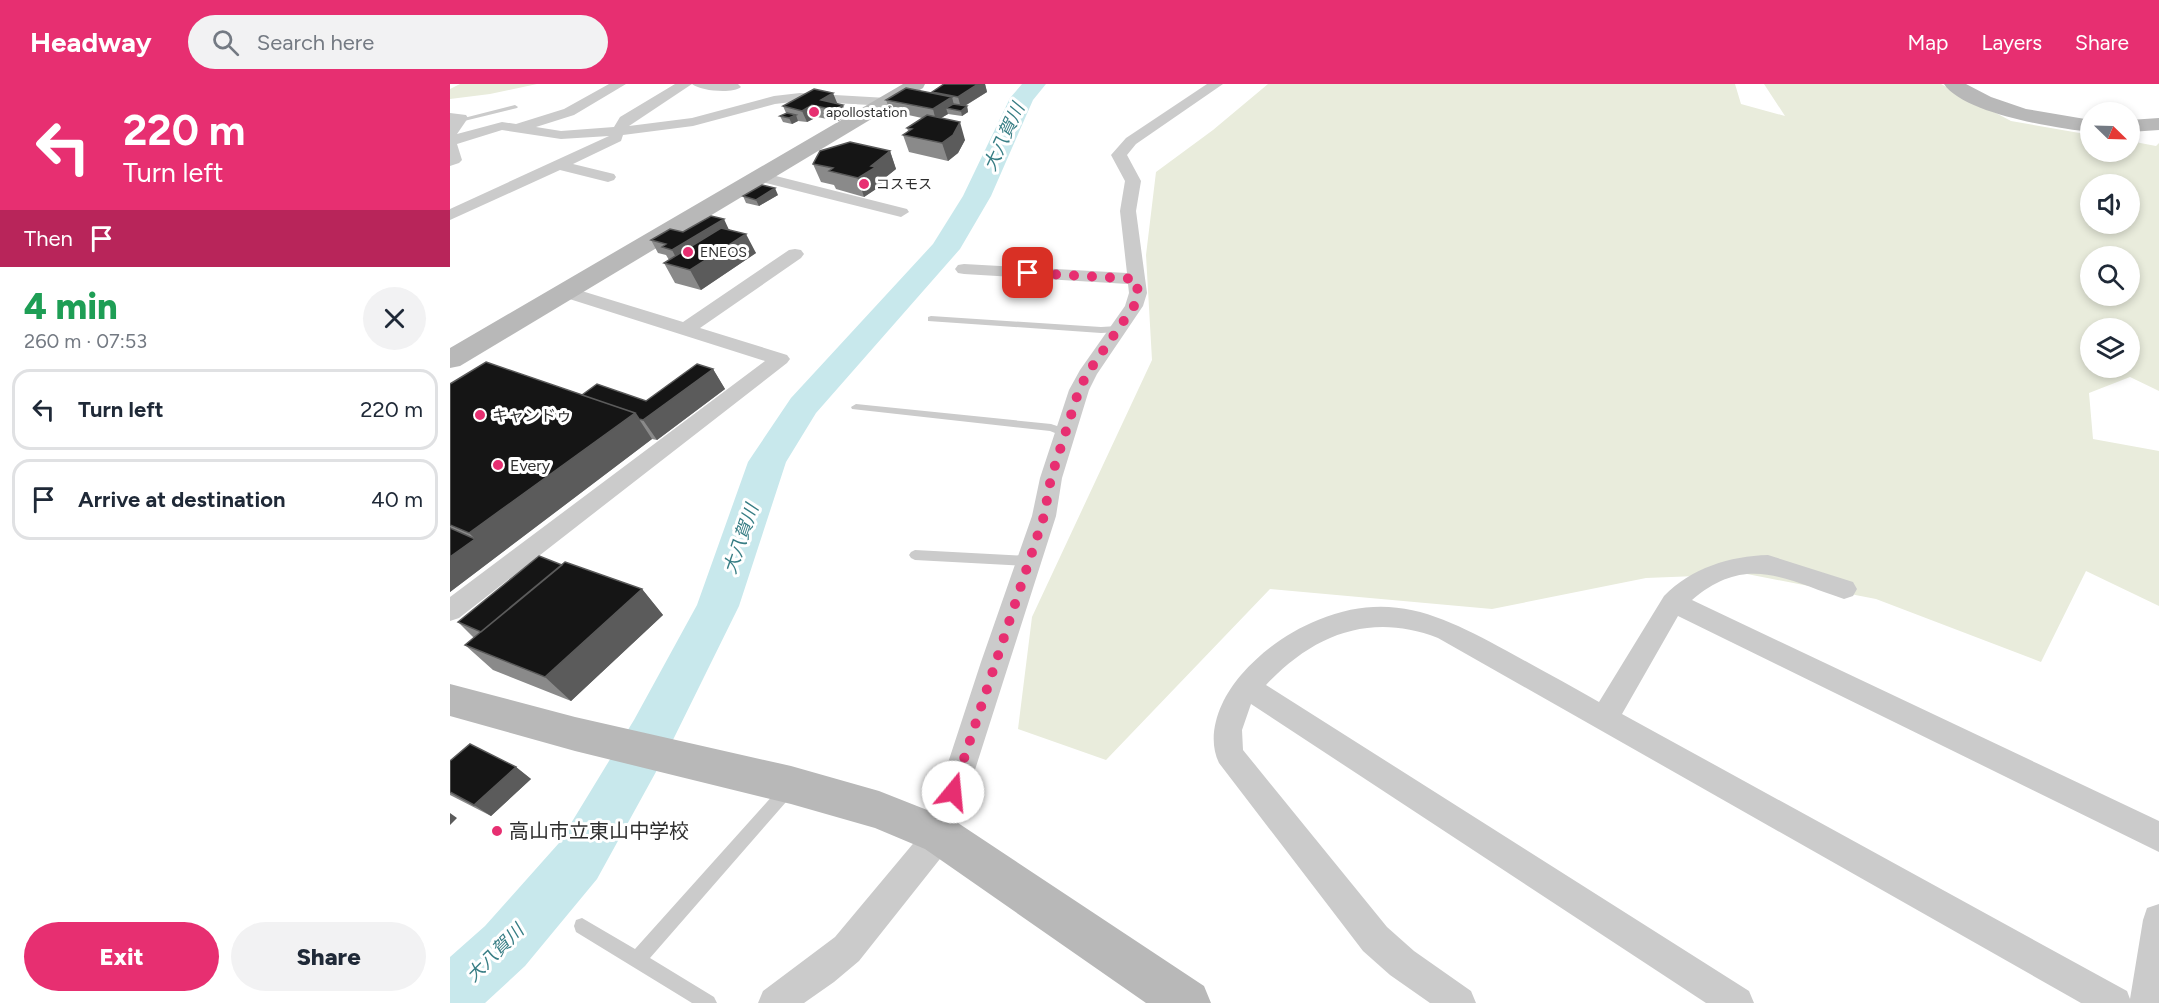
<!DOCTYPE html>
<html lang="en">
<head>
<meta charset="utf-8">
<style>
	:root { --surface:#fff; --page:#f2f2f3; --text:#1f2937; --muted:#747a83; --line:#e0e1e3; --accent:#e72f71 }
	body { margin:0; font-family:Figtree,"Noto Sans JP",sans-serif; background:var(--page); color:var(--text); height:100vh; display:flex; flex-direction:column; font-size:22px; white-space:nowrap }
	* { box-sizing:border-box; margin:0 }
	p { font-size:20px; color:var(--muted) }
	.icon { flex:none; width:33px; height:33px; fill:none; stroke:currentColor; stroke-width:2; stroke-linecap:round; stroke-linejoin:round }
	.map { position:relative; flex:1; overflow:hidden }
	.panel { display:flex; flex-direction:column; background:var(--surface); width:450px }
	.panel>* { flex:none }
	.banner { background:#e72f71; color:#fff; overflow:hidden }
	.needle { width:39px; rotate:113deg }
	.tools { position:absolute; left:1630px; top:18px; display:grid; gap:12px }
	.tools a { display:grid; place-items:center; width:60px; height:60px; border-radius:50%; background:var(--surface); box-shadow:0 3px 9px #0003; font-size:30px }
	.pin { position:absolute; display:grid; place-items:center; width:51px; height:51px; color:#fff; margin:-26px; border-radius:12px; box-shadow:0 3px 9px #0006 }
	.me { position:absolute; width:66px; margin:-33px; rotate:17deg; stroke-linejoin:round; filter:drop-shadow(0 0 4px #0008) }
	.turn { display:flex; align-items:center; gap:21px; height:126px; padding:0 24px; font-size:27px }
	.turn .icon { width:78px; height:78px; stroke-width:2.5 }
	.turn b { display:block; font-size:42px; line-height:51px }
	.then { display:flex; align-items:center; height:57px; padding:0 24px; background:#0003; gap:12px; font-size:22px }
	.round { display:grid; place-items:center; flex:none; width:63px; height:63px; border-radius:32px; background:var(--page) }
	.overview { display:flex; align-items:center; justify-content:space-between; height:102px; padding:0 24px }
	h1 { font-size:36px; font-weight:800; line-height:45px; color:#1e9e55 }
	.button { display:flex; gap:12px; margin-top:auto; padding:12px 24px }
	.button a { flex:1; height:69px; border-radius:36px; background:var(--accent); color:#fff; font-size:24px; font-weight:800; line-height:69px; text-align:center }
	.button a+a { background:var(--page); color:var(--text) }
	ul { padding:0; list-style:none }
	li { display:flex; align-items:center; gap:18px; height:81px; margin:0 12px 9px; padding:0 12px; border:3px solid var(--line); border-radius:18px }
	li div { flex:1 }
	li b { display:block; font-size:22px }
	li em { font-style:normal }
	header { display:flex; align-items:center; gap:36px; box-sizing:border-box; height:84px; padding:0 30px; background:var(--accent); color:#fff }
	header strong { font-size:28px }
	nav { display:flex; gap:33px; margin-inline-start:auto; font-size:21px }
	.search { width:420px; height:54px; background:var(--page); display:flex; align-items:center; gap:15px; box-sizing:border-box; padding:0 21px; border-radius:33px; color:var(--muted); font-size:22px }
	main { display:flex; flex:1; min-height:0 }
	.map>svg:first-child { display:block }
	.green { fill:#e9ecdc; fill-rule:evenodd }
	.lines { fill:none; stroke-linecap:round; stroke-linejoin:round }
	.river { fill:#c8e8ec; fill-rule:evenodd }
	.lane { fill:#cbcbcb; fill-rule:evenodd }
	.street { fill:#cbcbcb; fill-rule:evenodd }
	.secondary { fill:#b8b8b8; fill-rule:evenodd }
	.wall { fill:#8a8a8a }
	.shaded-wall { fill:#5b5b5b }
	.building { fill:#151515; stroke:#5b5b5b; stroke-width:1.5 }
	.route { stroke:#e72f71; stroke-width:10; stroke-dasharray:0 18 }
	.poi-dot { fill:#e72f71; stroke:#fff; stroke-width:2 }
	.labels { text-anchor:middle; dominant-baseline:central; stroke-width:6; stroke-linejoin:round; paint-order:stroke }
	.far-poi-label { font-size:14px; fill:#2e2e2e; stroke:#fff; text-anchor:start }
	.poi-label { font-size:16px; fill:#2e2e2e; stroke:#fff; text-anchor:start }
	.water-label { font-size:18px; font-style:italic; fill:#377d84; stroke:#fff }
	.near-poi-label { font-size:20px; fill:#2e2e2e; stroke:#fff; text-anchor:start }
</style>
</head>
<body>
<header>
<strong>Headway</strong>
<div class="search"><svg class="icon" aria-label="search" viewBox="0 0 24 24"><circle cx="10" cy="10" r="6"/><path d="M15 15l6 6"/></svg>Search here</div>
<nav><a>Map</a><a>Layers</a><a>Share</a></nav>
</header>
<main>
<section class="panel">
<div class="banner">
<div class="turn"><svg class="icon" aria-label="left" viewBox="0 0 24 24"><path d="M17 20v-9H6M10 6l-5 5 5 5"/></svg><div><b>220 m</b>Turn left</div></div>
<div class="then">Then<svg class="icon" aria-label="arrive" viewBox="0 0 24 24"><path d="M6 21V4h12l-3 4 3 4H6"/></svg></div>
</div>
<div class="overview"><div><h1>4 min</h1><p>260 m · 07:53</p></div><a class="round"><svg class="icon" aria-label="close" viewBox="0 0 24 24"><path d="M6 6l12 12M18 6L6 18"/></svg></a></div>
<ul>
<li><svg class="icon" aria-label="left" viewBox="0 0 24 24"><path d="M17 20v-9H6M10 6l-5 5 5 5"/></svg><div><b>Turn left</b></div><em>220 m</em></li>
<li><svg class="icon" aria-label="arrive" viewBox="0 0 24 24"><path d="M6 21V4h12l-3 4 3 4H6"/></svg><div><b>Arrive at destination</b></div><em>40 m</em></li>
</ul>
<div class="button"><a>Exit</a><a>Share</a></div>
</section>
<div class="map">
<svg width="1709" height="919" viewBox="0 0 1709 919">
	<rect width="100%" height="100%" fill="#fff"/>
	<path class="green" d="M10,0H87L40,10L0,15V5Z
		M818,0H1285L1291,20L1335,32L1314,0H1491L1561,37L1641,51V68H1680V57L1706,62L1709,59V307L1680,293L1639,309L1643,355L1709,367V522L1636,487L1591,578L1426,515L1297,490L1196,494L1042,525L820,505L656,676L568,645L582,533L702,276L696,171L706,88L763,46ZM1641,100H1680V140H1641ZM1641,172H1680V212H1641ZM1641,244H1680V284H1641Z"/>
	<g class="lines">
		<path class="river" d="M572,0H596L583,16L541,112L510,165L366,329L336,378L289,522L218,666L147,795L75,882L35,919H0V873L35,842L109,759L184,636L247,521L298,378L304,369L341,314L483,160L513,112L560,14Z"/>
		<path class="lane" d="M65,21L68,23L67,24L10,38L6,36Z
			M481,232L651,243L668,242L673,245L668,248L651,249L478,237V233Z
			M406,320L601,340L619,346L620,349L615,353L600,347L402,325L401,323Z
			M465,466L579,472L583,474L585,477L583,480L579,482L465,476L461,474L459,471L461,468Z
			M338,698L343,700L345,705L343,710L200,874L264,913L267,919H242L126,848L124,842L126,836L132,834L185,865L333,700Z"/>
		<path class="street" d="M159,0H176L124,31L86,43L111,47L164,43L170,33L225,0H242L179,42L242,34L324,12L350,9L437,14L444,18L437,22L350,17L325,20L243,42L173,51L171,57L123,80L164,90L166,93L164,96L158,98L110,86L0,136V125L159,52L111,55L52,46L7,60L12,76L9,79L0,82V29L16,31L18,34L7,50L52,38L66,40L114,25Z
			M242,0H288L291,3C283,10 250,7 242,0Z
			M757,0H773L686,60L677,71L691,97L686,127L697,209L693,222L647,290L639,306L612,394L606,432L501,761L409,877L384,898L354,919H308L313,907L385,853L477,743L531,578L582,432L590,394L619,306L630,286L675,222L679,209L678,200L514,190L508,189L505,185L508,181L514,180L677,189L670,127L675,97L661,71L676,54Z
			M310,88L457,125L459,128L451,133L304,96L302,93Z
			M345,165L351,166L354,170L351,174L250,244L337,271L340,275L337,279L9,534L0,537V513L315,277L110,212L107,208L110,204H122L233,238L339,166Z
			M1318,471L1403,498L1407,505L1403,512L1394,515C1336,496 1297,469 1242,516L1709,737V768L1228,532L1172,630L1677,907L1680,915L1693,836L1697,824L1709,820V919H1631L988,554C921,528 864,550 816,601L1299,907L1304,919H1256L801,620L792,646L793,666L937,843L964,867L1021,907L1026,919H980L940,891L913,867L769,679C755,650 771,614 791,591C812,567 838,548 868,536C942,506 992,532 1057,567C1088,584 1119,601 1149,618L1214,512C1241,484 1280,472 1318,471Z"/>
		<path class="secondary" d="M453,0H475L473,4L10,282L0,284V264Z
			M1494,0H1516L1541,13L1576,25L1641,36V48C1606,44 1514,30 1494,0Z
			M1709,34V46L1680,48V36Z
			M0,600L125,633L341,682L429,707L505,737L754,902L761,919H696L475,765L425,744L341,720L125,667L0,632Z"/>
	</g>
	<path class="wall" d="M494,0H535L537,8L515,22H517L518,28L512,32L498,30L491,34L515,56L508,69L498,77L459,68L453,51L458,47L457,44L472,34L440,27L436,16L483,9L482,8Z
		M387,19L397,32L388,37L367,33L357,38L348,37L342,40L333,38L330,32L336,29L333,22Z
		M440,67L446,85L431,97L432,101L414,113L386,105L384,101L371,98L363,80Z
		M328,111L309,122L296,119L293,112Z
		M279,145L306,169L251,206L225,199L214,179L219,176L216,171L208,169L201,156L233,148Z
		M263,285L275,305L207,356L202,355L0,508V300L132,311L196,317Z
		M112,481L192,505L213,531L121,617L43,586L15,561L24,554L8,538Z
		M0,677L66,683L81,695L41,732L0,711Z"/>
	<path class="shaded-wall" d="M528,0H535L537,8L511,24L508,13Z
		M383,9L388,21L371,16Z
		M502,13L505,25L496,24L498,30L486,37L483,25Z
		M362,21L367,33L357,38L352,27Z
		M393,21L397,32L388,37L384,26Z
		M517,22L518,28L512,32L511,27Z
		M346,31L348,37L342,40L339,34Z
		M510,38L515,56L508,69L498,77L492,59Z
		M440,67L446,85L431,97L432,101L414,113L408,94L421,82Z
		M325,104L328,111L309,122L306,116Z
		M274,135L280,148L229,179L222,166Z
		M296,150L306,169L251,206L240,186Z
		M263,285L275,305L207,356L193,336Z
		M185,329L202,355L0,508V473L25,455L19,449Z
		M192,505L213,531L121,617L95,593Z
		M66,683L81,695L41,732L24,721Z
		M0,729L7,734L0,741Z"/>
	<path class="building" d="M494,0H528L508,13L482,8Z
		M456,4L502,13L483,25L436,16Z
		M364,5L383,9L371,16L393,21L384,26L362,21L352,27L333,22Z
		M503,20L517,22L511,27L496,24Z
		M337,29L346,31L339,34L330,32Z
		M477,31L510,38L503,51L492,59L453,51L462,45L457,44Z
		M400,58L440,67L421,82L426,83L408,94L379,87L383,84L363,80L370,67Z
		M312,101L325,104L306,116L293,112Z
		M261,132L274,135L222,166L212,163L216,160L201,156L220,145L233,148Z
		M271,144L296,150L240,186L214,179Z
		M36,278L185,329L19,449L0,441V300Z
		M247,280L263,285L193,336L189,335L185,329L132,311L147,300L196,317Z
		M0,444L25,455L0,473Z
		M89,472L112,481L31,548L8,538Z
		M115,478L192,505L95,593L15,561Z
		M20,660L66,683L24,721L0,708V677Z"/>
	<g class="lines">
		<path class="route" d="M503,708L594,432L601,394L629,306L637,290L684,222L688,209L686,195L578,189"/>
	</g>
	<g class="poi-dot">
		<circle cx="364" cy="28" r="6"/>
		<circle cx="414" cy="100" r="6"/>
		<circle cx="238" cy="168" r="6"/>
		<circle cx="30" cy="331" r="6"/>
		<circle cx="48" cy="381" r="6"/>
		<circle cx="47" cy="747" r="6"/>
	</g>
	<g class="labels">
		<g class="far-poi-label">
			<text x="376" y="28">apollostation</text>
			<text x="426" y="100">コスモス</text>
			<text x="250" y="168">ENEOS</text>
		</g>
		<g class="poi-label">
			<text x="42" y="331">キャンドゥ</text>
			<text x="60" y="381">Every</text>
		</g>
		<g class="water-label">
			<text transform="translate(554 53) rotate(-65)">大八賀川</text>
			<text transform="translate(291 455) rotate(-71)">大八賀川</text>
			<text transform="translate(45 869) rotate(-45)">大八賀川</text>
		</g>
		<g class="near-poi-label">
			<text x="59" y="747">高山市立東山中学校</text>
		</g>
	</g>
</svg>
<div class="tools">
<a><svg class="needle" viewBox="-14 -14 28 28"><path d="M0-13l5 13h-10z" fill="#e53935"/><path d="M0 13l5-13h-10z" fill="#747a83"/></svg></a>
<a><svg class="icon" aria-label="sound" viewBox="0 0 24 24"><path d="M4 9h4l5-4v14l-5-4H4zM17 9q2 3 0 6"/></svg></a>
<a><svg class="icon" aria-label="search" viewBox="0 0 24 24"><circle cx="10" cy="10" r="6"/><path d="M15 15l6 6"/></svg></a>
<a><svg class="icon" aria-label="layers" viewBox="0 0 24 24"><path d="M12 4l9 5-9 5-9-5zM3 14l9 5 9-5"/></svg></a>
</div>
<div class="pin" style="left:578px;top:189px;background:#d93025"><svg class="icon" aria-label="arrive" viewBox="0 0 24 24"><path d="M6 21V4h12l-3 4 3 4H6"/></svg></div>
<svg class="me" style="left:503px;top:708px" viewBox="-20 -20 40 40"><circle r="19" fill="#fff"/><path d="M0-13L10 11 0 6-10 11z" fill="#e72f71"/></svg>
</div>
</main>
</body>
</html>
